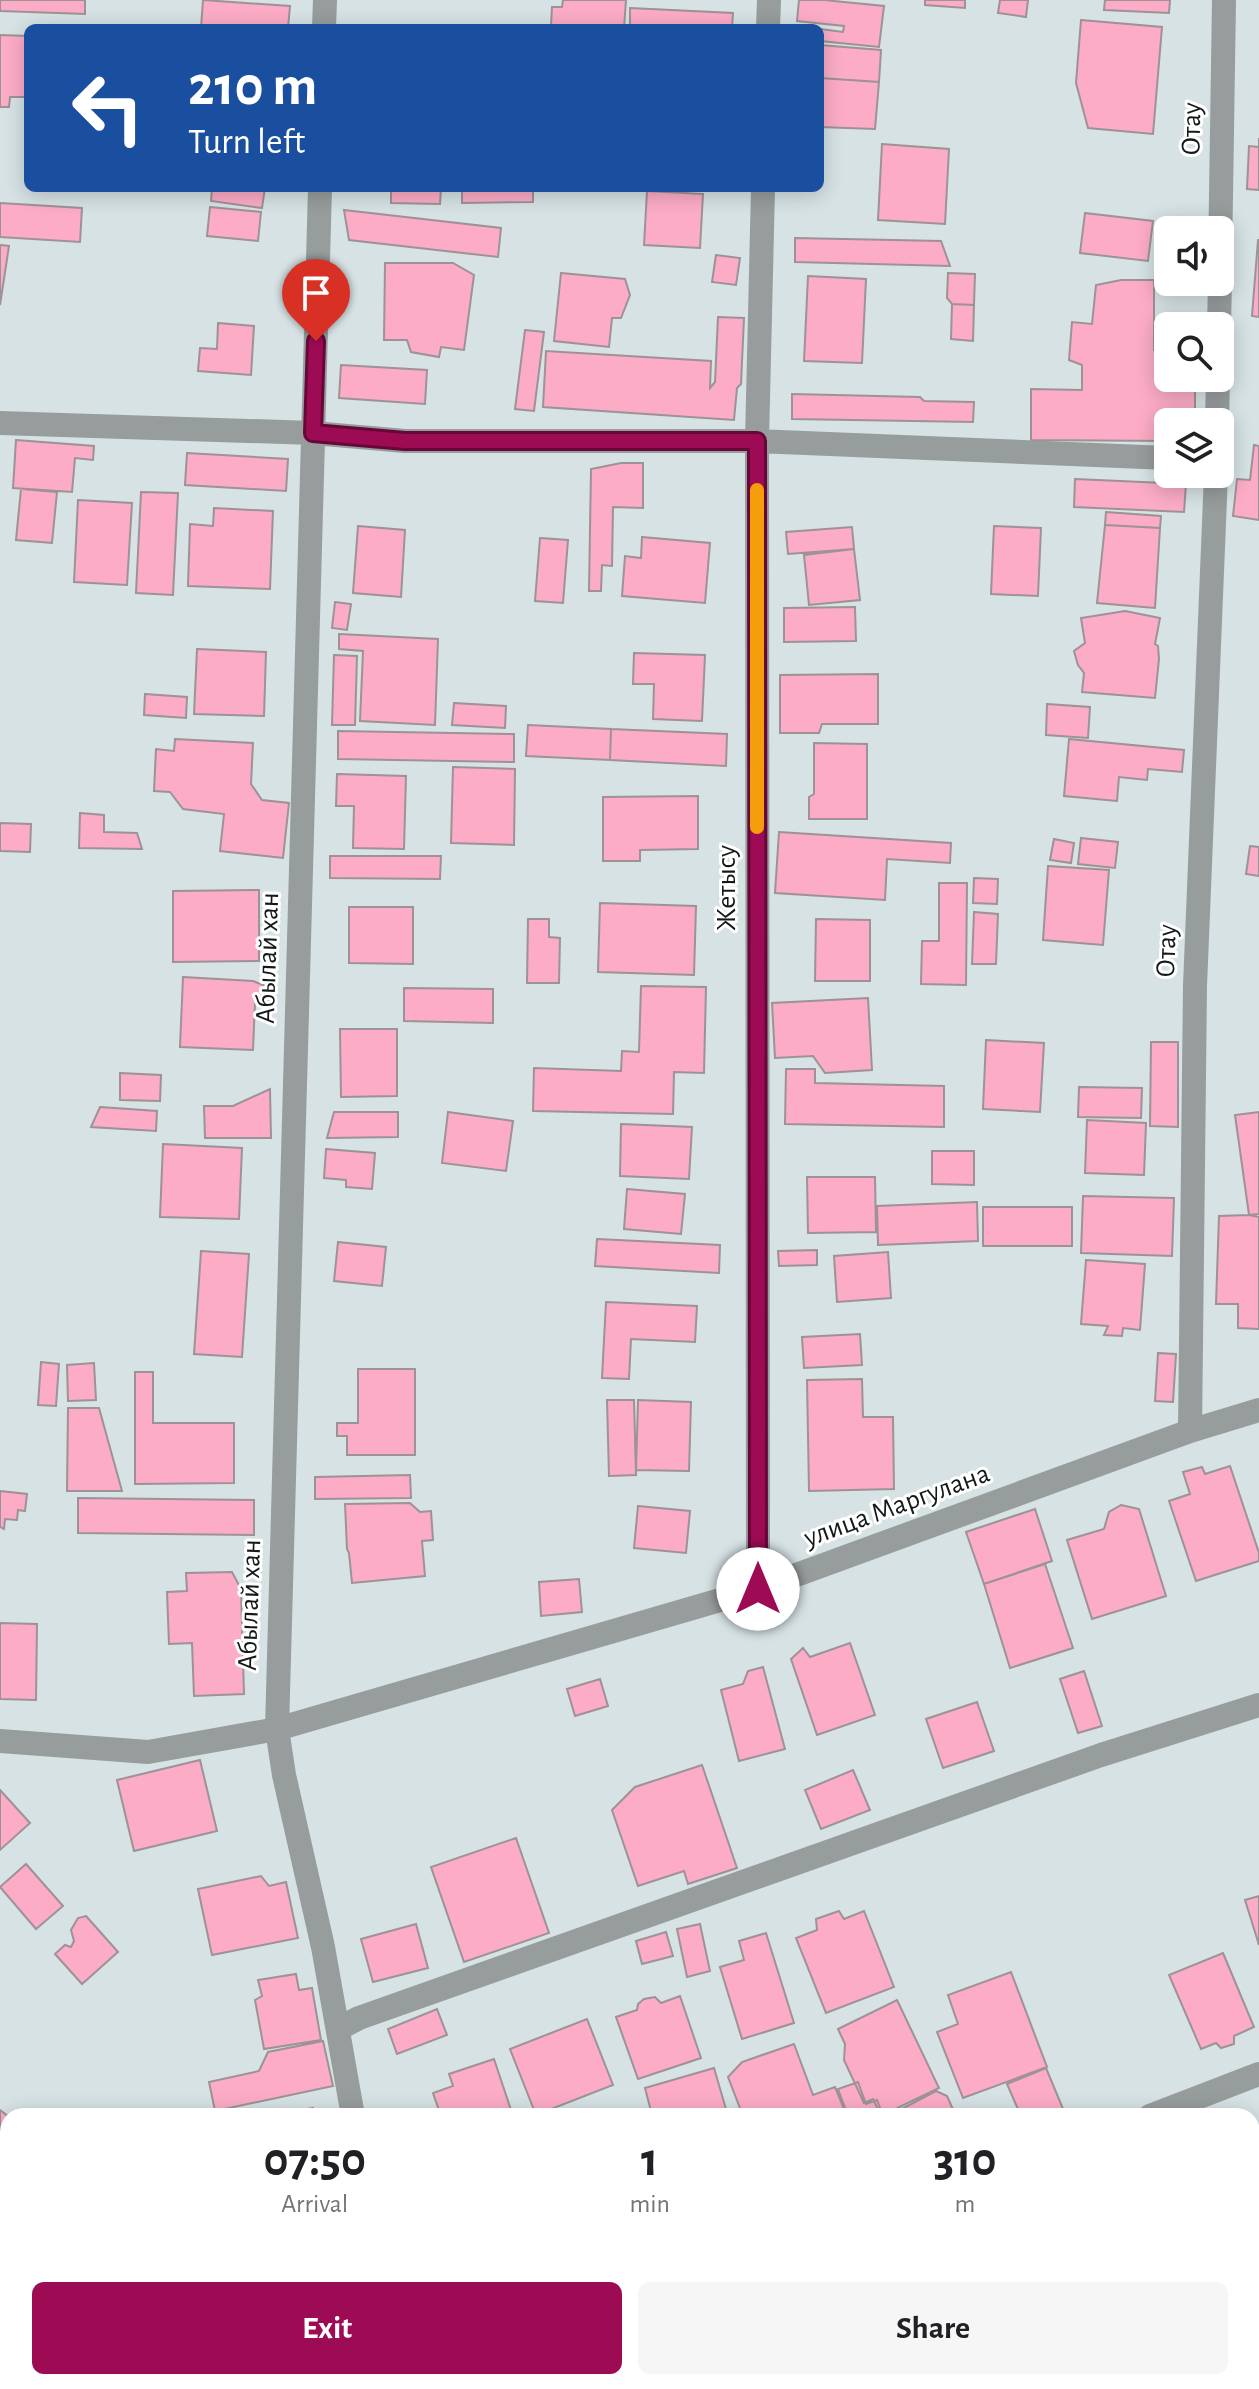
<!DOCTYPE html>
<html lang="en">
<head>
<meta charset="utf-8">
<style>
	:root { --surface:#fff; --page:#f6f6f6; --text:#202124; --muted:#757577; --accent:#9e0b55 }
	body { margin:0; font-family:"Alegreya Sans",sans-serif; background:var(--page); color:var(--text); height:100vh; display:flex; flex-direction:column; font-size:30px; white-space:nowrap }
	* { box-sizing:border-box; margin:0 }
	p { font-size:26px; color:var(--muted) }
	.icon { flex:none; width:44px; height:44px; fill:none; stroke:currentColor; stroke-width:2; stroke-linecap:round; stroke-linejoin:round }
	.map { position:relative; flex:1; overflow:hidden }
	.side { position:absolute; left:0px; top:2108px; width:1260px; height:282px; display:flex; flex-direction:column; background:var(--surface); border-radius:24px 24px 0 0; box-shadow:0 4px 20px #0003 }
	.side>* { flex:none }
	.guide { position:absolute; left:24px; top:24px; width:800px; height:168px; border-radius:12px; box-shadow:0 4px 20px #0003; background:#1a4fa0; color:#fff; overflow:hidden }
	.buttons { position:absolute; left:1154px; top:216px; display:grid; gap:16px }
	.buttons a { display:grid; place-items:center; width:80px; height:80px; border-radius:12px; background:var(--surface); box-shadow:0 4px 20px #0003; font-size:40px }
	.pin { position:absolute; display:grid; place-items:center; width:68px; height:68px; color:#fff; margin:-82px -34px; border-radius:50% 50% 50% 0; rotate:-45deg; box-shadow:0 0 8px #0007 }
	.pin .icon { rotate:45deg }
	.me { position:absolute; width:88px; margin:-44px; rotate:0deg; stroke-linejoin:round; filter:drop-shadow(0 0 6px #0008) }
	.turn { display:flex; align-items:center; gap:28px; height:168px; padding:0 32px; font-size:36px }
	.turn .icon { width:104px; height:104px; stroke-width:2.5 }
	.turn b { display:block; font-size:56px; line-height:68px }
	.eta { display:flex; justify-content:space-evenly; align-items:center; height:136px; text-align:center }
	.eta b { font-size:48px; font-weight:600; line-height:56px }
	.primary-button { display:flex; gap:16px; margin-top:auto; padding:16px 32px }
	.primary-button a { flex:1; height:92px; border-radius:12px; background:var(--accent); color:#fff; font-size:32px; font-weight:600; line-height:92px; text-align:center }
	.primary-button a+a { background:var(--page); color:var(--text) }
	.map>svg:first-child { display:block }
	.building { fill:#fcacc6; stroke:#9d9295; stroke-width:2 }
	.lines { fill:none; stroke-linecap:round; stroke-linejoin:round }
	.minor { stroke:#979c9d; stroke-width:24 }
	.route-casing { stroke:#670737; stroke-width:20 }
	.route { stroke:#9e0b55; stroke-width:14 }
	.slow { stroke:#f59e0b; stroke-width:14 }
	.labels { text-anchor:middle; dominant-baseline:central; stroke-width:6; stroke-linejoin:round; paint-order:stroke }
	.street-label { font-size:28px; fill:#141819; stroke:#fff }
</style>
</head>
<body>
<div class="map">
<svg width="1259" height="2389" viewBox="0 0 1259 2389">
	<rect width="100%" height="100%" fill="#d6e2e4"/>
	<path class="building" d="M0,0H85V14L0,11Z
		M203,0L290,6L288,28H201Z
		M563,0H626L624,28L551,26L552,7H562Z
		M799,0H824L884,6L879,47L820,41V29L843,32L844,26L797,21Z
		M925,0H965V8L925,5Z
		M1000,0H1028L1026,17L998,13Z
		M1105,0H1170L1169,13L1104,10Z
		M630,8L733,13L732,28H630Z
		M1081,20L1162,27L1153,134L1088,128L1076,83Z
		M0,35L28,36V97H10L9,107H0Z
		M820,45L881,50L879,82L820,78Z
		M820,78L879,82L875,129L820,127Z
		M1259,138V190L1247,189L1249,146L1259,147Z
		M882,144L949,149L945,224L878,220Z
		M212,188H265L262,208L211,201Z
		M391,188H441L440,204L391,203Z
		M462,188H533V202L462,203Z
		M647,191L703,194L700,248L644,245Z
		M0,203L82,208L80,242L0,237Z
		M210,207L261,212L258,241L207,236Z
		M344,210L501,228L498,257L349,240Z
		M1085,213L1153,221L1148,261L1080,253Z
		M795,238L941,241L950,266L795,262Z
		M1258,240H1259V317L1252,316Z
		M0,245L9,246L0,305Z
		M716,255L740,258L736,285L712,282Z
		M385,263H453L474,275L464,350L441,347L439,357L411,352L407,340H384Z
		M561,273L625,279L630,295L621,318H612L609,347L554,341Z
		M948,273L975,274L974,305L952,304L947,298Z
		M808,276L866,279L862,363L804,361Z
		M1121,280H1154V350H1168V378H1195V422H1168V441L1031,440V389L1082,390V365L1069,360L1072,322L1092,324L1096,285Z
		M952,304L974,305L973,341L951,339Z
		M718,317L744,318L741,384L737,388L734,420L543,407L546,351L711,361L710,388L715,382Z
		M218,323L254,326L251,375L198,371L200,348L217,349Z
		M525,330L544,332L534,411L515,409Z
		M341,365L427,370L425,404L339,398Z
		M792,394L920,397L924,401L974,402L973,422L792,419Z
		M16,440L94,446L93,460L75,458L72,492L13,488Z
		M1254,445L1259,446V520L1233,516L1237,479L1250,480Z
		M187,453L288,459L286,491L185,485Z
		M621,463H643V508L613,507L612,566L602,565L601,591H589L591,469Z
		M1075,479L1186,484L1184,512L1074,507Z
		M21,489L57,492L52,543L16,540Z
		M141,492L178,493L173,595L136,593Z
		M78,500L132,503L127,585L74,582Z
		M214,508L273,511L270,589L188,586L190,524L213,526Z
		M1106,512L1161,516L1160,528L1105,525Z
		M1105,525L1160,528L1155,608L1097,603Z
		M358,526L405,530L401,597L353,593Z
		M994,526L1041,528L1038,596L991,594Z
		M852,527L854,549L788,554L786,532Z
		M642,537L710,543L705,603L622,596L625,556L641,558Z
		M540,538L568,540L563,603L535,601Z
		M854,549L860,600L809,605L804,555Z
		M335,602L351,604L347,630L332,628Z
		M855,607L856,641L784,642V608Z
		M1125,611L1160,618L1155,644L1158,646L1159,659L1155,698L1082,692L1084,673L1078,665L1074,651L1085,643L1081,618Z
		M339,634L438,639L435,725L360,721L363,651L339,649Z
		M197,649L266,652L264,716L194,714Z
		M634,653L705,655L702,721L653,719L654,684H633Z
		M334,655L357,656L355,725H332Z
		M878,674V724H822L819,733H780V675Z
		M145,694L187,697L186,718L144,715Z
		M454,703L506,706L505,728L452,725Z
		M1047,704L1090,707L1088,738L1046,735Z
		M528,725L611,729L610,760L526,756Z
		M611,729L727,734L726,766L610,760Z
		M338,731L514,734V762L338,759Z
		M175,739L253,743L251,784L262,800L289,803L283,858L220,851L224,814L183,809L170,792L154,791L156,749L174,751Z
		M1069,739L1184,750L1182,772L1148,769L1147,780L1119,777L1117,801L1064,796Z
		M814,743L867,744V819H809V797L814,794Z
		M453,767L515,769L514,845L451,843Z
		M337,774L406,776L404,849L353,848L354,806H336Z
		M698,796V849L640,850V861H603V797Z
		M80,813L104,815V832L137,833L142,849L79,848Z
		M0,823L31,824L30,852L0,851Z
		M779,832L951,843L950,863L887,859L885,900L775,893Z
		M1081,838L1118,842L1115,868L1078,864Z
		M1054,839L1074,843L1071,863L1050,860Z
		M1250,846L1259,847V876L1246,874Z
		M330,856H441L440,879L330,878Z
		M1048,866L1109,870L1103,945L1043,940Z
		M974,878L998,879L997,904L973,903Z
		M939,883H967L966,985L921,984L922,941H939Z
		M259,890V961L173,962V891Z
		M600,903L696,906L694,975L598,972Z
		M349,907H413V964L349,963Z
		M974,912L998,914L996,964H972Z
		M528,919H549V937L560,938L559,983H527Z
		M816,919L870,920V981H815Z
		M183,977L253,981L273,989V1004L255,1003L253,1050L180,1047Z
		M641,986L706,987L704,1073L674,1072L673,1114L533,1111L534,1068L621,1071L622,1051L639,1052Z
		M404,988L493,989V1023L404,1021Z
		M868,998L872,1070L825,1073L813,1056L775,1058L772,1003Z
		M340,1029H397V1096L341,1097Z
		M986,1040L1044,1043L1040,1112L983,1109Z
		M1151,1042H1178V1127L1150,1126Z
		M786,1069H815V1083L944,1086V1127L785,1124Z
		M120,1073L161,1075L160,1101L120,1100Z
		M1079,1087L1142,1088L1141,1118L1078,1117Z
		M270,1089L271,1138H205L204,1106H233Z
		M100,1107L157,1111L156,1131L91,1127Z
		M334,1112H398V1137L327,1138Z
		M448,1112L513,1121L506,1171L442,1163Z
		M1259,1112V1214L1249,1215L1235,1115Z
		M1087,1120L1146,1123L1144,1175L1085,1173Z
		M621,1124L692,1127L689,1179L620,1176Z
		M163,1144L242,1148L239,1219L160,1217Z
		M326,1149L375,1153L372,1189L346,1187V1180L324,1178Z
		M932,1151H974V1185L932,1184Z
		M807,1177H875L876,1232L808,1233Z
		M627,1189L685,1194L681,1234L624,1229Z
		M1083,1196L1174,1198L1172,1256L1081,1253Z
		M977,1202L978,1241L878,1245L877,1206Z
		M983,1207H1072V1246H983Z
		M1249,1215L1259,1217V1329L1238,1328V1304H1216L1219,1216Z
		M597,1239L720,1245L719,1273L595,1266Z
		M338,1242L386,1247L382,1286L334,1281Z
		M817,1250V1265L779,1266L778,1251Z
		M201,1251L249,1254L242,1357L194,1354Z
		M888,1252L891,1298L837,1302L834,1256Z
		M1086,1260L1145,1264L1140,1330L1123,1328L1122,1336L1104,1335L1108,1326L1081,1324Z
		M606,1302L697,1306L695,1342L631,1339L629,1379L602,1378Z
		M860,1334L862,1365L804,1368L802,1337Z
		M1158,1353L1176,1354L1173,1402L1155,1401Z
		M41,1362L59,1364L56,1406L38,1405Z
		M94,1363L96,1400L68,1401L67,1365Z
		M358,1369H415V1455H347V1436H337V1423H358Z
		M135,1372H153V1423H234V1483L135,1484Z
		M862,1379L863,1417H893L894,1489L809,1491L807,1380Z
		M607,1400H634L636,1475L609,1476Z
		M638,1400L691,1402L689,1471L636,1470Z
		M68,1408H99L122,1491H67Z
		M1230,1466L1259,1553V1561L1196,1581L1169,1501L1190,1494L1183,1472L1202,1467L1205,1474Z
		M410,1475L411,1498L315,1499V1477Z
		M0,1491L27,1494L25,1511L18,1510L17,1520L5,1519L4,1529L0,1527Z
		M78,1498L254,1500V1535L78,1533Z
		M410,1503L420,1512L431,1511L433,1540L422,1541L425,1576L352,1583L349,1553L347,1549L345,1504Z
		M1121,1505L1139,1509L1166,1596L1092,1619L1067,1540L1104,1529L1109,1512Z
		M638,1506L690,1511L686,1553L634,1548Z
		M1035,1509L1052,1561L984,1584L966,1532Z
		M1045,1564L1073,1648L1010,1668L984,1584Z
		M232,1572L241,1589L244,1694L194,1696L192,1643L169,1644L167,1592L187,1591L186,1573Z
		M579,1579L582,1612L541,1616L539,1582Z
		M0,1623L37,1624L36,1700L0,1699Z
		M850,1643L875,1715L817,1735L791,1659L803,1648L810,1657Z
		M763,1667L785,1749L739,1761L721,1690L743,1684L748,1671Z
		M1084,1671L1102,1726L1078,1733L1060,1679Z
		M600,1679L608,1706L575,1716L567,1689Z
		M977,1702L994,1751L943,1768L926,1719Z
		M200,1760L217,1831L134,1851L117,1780Z
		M702,1765L737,1868L688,1884L684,1871L638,1886L612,1810L635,1787Z
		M853,1770L870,1810L821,1829L805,1790Z
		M0,1790L30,1823L0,1850Z
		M516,1838L549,1933L464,1962L431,1867Z
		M26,1864L63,1906L36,1929L0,1887Z
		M261,1876L269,1886L286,1882L298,1938L212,1955L198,1889Z
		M1259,1896V1945L1245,1900Z
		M839,1911L844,1919L864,1911L894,1987L826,2013L796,1938L817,1930L816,1919Z
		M86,1916L118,1952L82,1984L55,1954L65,1945L71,1947L74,1941L71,1930L78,1918Z
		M416,1924L428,1968L373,1982L361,1939Z
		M700,1924L710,1971L687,1977L677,1929Z
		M666,1932L673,1956L642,1964L636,1941Z
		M766,1933L794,2023L742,2039L720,1967L744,1960L739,1941Z
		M1223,1953L1254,2027L1234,2036V2044L1221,2048L1216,2043L1201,2049L1169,1975Z
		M1011,1972L1047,2067L963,2098L937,2032L958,2024L948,1995Z
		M296,1974L299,1990L312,1988L321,2040L264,2049L255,2000L262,1996L258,1980Z
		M680,1996L701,2058L638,2079L616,2017L637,2010L638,2004L644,1999L655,1997L661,2003Z
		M897,2000L939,2088L881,2116L873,2099L864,2103L844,2060L845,2044L838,2029Z
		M437,2009L447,2035L397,2054L388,2029Z
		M587,2019L613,2085L536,2115L510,2049Z
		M323,2041L333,2086L215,2111L209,2082L259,2071L268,2052Z
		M794,2044L813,2095L835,2087L844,2109L825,2116H743L728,2077L742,2062Z
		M494,2059L513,2116H441L433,2093L453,2086L449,2074Z
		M714,2068L728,2116H651L652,2115L645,2088Z
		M1046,2068L1066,2116H1021L1007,2084Z
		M858,2082L866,2104L877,2100L883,2116H870L869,2113L862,2116H848L838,2089Z
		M936,2091L947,2096L956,2116H895L894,2113Z
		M313,2108L315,2116H271Z
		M0,2110L8,2116V2147L0,2158Z
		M1252,2187L1259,2207V2251L1252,2253Z
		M0,2193L8,2199V2273L3,2280L0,2277Z
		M1259,2306V2387L1252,2368V2308Z
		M8,2375V2382H100L107,2388L12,2389L3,2380Z
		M320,2382H397L399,2389H322Z
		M780,2382H864L867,2389H781Z
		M1029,2382H1099L1102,2389H1032Z
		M1122,2382H1222L1225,2389H1125Z"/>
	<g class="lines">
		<path class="minor" d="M324,28L325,0
			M768,28L769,0
			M320,188L277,1729L284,1775L323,1947L353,2116
			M1220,260L1224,0
			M1219,326L1220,282
			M1217,422L1218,378
			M0,423L313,433L405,441H757L1168,458
			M1190,1431L1195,986L1216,474
			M758,1589L757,441L763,188
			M0,1741L148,1752L277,1729L758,1589L1190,1431L1259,1410
			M338,2029L359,2018L1101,1755L1259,1705
			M1150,2116L1259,2074"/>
	</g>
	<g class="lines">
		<g class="route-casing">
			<path id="route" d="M316,341L313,433L405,441H757L758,1589"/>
		</g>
		<use href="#route" class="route"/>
		<path class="slow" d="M757,490V827"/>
	</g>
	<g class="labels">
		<g class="street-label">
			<text transform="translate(1192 129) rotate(-89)">Отау</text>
			<text transform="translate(727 888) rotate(-90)">Жетысу</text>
			<text transform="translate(1167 951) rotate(-88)">Отау</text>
			<text transform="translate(268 958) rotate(-88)">Абылай хан</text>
			<text transform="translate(897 1506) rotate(-20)">улица Маргулана</text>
			<text transform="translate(250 1605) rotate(-88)">Абылай хан</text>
		</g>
	</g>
</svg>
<div class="buttons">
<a><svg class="icon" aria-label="sound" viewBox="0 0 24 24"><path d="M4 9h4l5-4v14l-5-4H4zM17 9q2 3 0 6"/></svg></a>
<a><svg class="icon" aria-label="search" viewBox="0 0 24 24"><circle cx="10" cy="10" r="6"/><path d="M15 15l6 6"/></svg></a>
<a><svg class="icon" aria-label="layers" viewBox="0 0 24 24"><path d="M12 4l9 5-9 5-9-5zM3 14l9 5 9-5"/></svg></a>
</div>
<div class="pin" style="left:316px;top:341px;background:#d93025"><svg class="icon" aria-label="arrive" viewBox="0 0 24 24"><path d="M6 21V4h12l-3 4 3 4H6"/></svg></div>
<svg class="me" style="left:758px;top:1589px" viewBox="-20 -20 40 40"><circle r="19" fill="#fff"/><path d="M0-13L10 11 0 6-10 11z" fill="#9e0b55"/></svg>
<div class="guide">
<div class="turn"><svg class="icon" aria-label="left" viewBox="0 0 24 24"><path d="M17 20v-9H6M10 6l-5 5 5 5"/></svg><div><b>210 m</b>Turn left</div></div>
</div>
<section class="side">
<div class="eta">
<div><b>07:50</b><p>Arrival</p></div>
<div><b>1</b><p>min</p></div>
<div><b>310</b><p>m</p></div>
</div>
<div class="primary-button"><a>Exit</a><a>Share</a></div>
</section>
</div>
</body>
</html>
